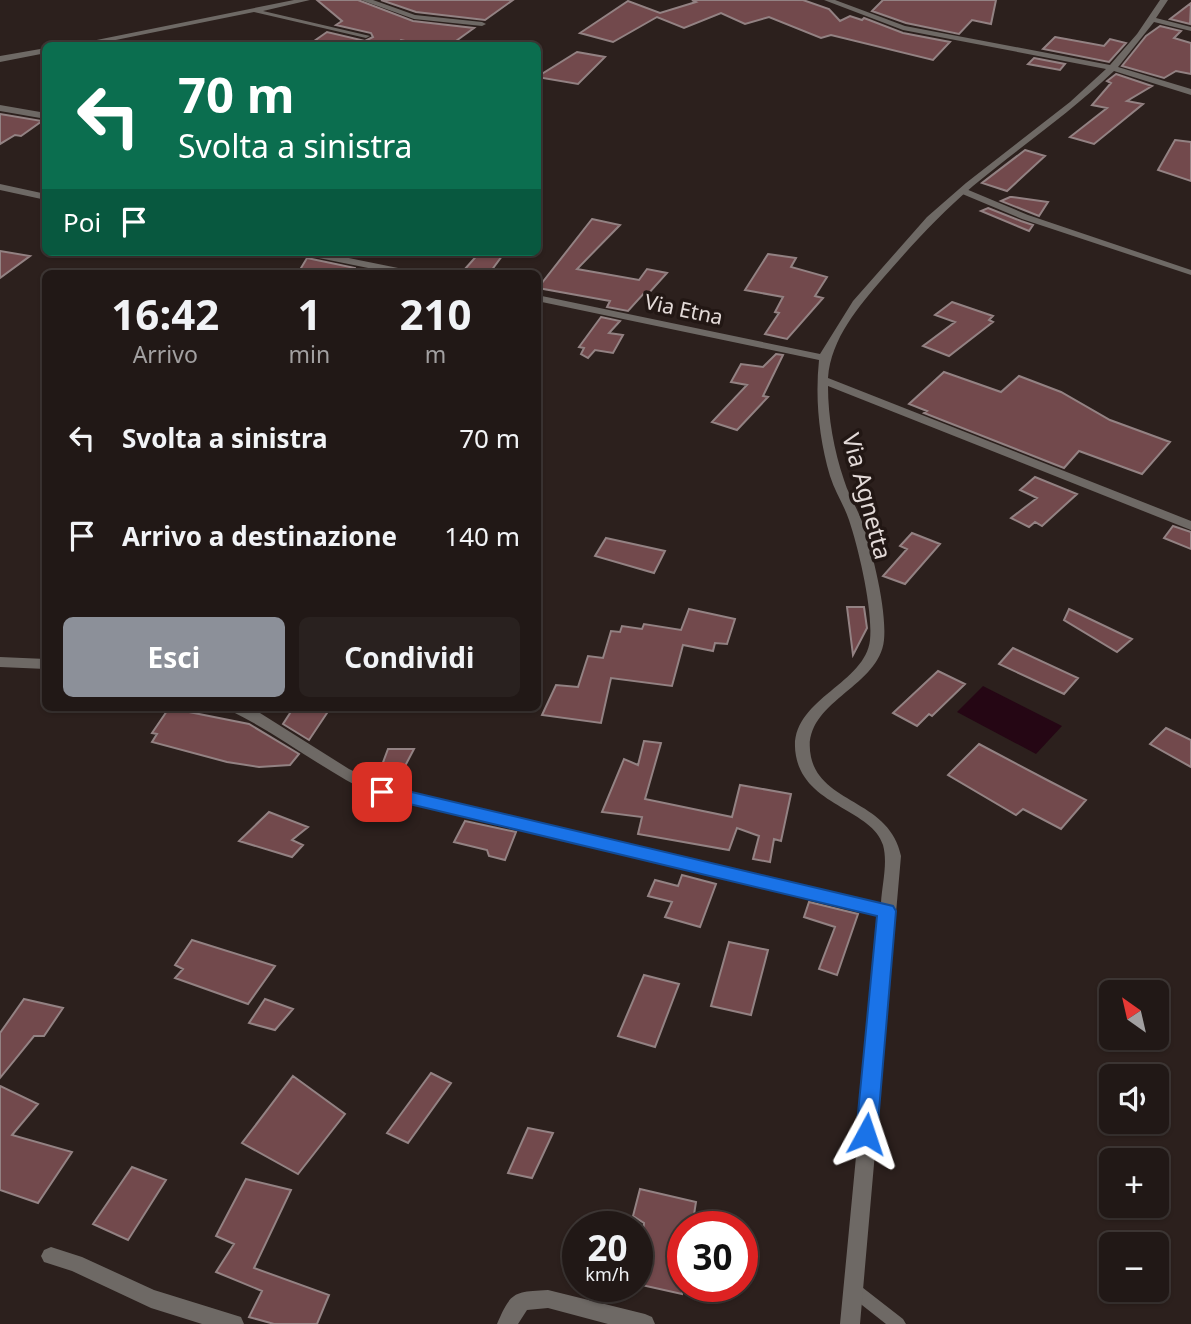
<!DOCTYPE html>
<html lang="it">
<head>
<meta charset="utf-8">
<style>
	:root { --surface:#211816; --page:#29211f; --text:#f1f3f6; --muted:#a2a0a1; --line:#3e3735; --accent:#8c9099 }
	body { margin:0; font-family:"Noto Sans",sans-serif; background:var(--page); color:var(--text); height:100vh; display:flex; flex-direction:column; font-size:26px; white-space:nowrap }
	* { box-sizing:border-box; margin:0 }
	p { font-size:23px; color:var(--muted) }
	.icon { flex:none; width:38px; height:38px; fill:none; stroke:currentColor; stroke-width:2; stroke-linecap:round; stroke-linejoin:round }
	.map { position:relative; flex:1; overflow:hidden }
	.drawer { position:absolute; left:42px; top:270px; width:499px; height:441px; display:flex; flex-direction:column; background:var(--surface); border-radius:10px; box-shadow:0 2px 5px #0004,0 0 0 2px var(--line) }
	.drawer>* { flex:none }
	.hud { position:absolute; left:42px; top:42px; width:499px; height:214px; border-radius:10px; box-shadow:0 2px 5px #0004,0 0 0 2px var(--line); background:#0b6e4f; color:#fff; overflow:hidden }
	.needle { width:46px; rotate:326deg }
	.controls { position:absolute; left:1099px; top:980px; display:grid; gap:14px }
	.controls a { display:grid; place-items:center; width:70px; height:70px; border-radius:10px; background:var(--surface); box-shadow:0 2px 5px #0004,0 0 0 2px var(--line); font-size:35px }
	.speed { position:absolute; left:562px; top:1211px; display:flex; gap:14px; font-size:35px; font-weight:700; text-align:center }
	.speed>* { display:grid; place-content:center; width:91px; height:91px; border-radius:50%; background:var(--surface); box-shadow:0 2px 5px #0004,0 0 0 2px var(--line); line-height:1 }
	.speed small { font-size:18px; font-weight:400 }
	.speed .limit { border:10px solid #d22; background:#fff; color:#111 }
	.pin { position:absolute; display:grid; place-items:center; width:60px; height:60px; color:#fff; margin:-30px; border-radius:14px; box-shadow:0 4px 10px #0006 }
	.me { position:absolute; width:77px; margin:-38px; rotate:5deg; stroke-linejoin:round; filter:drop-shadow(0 0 5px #0008) }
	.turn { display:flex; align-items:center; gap:24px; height:147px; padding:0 21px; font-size:32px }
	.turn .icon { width:91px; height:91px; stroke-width:2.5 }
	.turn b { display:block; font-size:49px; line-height:60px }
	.then { display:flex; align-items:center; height:66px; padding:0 21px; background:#0003; gap:14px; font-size:26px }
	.eta { display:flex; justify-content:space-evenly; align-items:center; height:119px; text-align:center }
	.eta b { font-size:42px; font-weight:700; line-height:49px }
	.action { display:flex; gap:14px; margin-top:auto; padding:14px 21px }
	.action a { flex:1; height:80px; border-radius:10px; background:var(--accent); color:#fff; font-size:28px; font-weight:700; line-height:80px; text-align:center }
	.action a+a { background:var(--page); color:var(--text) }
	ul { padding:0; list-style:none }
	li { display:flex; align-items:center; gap:21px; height:98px; padding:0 21px }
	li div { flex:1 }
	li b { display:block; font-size:26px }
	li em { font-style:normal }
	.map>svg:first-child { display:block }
	.water { fill:#250614 }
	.building { fill:#72494c; stroke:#938283; stroke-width:2 }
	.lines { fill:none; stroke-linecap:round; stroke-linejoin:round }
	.service { fill:#6e6965; fill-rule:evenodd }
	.minor { fill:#6e6965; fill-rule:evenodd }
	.route { fill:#1a73e8; stroke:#114b97; stroke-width:2 }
	.labels { text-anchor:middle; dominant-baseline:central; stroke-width:7; stroke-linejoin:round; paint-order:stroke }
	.far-street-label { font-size:21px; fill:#e3dad8; stroke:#221714 }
	.street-label { font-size:24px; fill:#e3dad8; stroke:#221714 }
</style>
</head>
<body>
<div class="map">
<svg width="1191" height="1324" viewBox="0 0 1191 1324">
	<rect width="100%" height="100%" fill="#2c201d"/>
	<path class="water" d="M983,686L1062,726L1036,754L957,712Z"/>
	<path class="building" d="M317,0H358L413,21L474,28L449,46H427L401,40L395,46H307L327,32L365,41L373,37L371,33L336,25L342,21Z
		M381,0H513L485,20L416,12Z
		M692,0H803L829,9L840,21L850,16L862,20L864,18L903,33L950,42L933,60L831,35L821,38L769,17L745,24L721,13L684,28L657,17L613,42L580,33L628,1L660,13L696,2Z
		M883,0H996L991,24L972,20L959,34L906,23L872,11Z
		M1191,3L1190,24L1170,19Z
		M1160,26L1181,31L1174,38L1191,43V74L1176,71L1164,78L1122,66L1146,36Z
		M1055,37L1104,46L1110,39L1126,43L1109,62L1043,49Z
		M577,52L605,57L578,84L537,77Z
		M1034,58L1065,64L1060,70L1028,64Z
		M1116,74L1152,86L1127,101L1143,104L1094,144L1070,137L1107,108L1092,105L1111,83L1107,81Z
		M0,114L42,121L21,136L15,135L0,144Z
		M1175,140L1191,142V181L1158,170Z
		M1025,150L1045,156L1007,191L982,183Z
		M1010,197H1012L1048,202L1039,216L1001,201Z
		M988,208L1021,221L1033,225L1029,231L981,211Z
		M592,219L620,225L577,269L639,280L647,269L667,273L649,293L645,292L628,311L607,307L610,301L538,288Z
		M0,251L30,256L0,278Z
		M480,252H505L491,271L465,269Z
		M768,254L796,258L791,267L827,277L815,296L823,298L787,339L765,334L779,313L775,312L783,297L745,290Z
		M307,258L355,268V273H298Z
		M952,302L993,316L989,320L993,322L949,356L923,346L955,322L935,315Z
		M601,317L620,321L609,333L623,335L613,353L595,350L588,358L581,354L584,348L579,347Z
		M776,354L783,355L763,396L768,397L737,430L712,422L747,385L731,382L741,364L763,367Z
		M944,372L1001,392L1019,376L1061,392L1110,420L1170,442L1142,474L1079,451L1064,468L924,413L927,411L909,404Z
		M1035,477L1077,494L1042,526L1035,522L1029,527L1011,518L1037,498L1020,490Z
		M1173,526L1191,532V549L1164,538Z
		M912,533L940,544L905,584L883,576L907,549L900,546Z
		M606,538L665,551L654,573L595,556Z
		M847,607H864L867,628L853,655Z
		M689,609L735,619L727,644L715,643L713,651L683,645L672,686L611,678L601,723L542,715L556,685L578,687L588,656L603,658L611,631L620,632L622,626L642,629L644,624L681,630Z
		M1069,609L1132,639L1117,652L1064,620Z
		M1013,648L1078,678L1064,694L999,664Z
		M938,671L965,684L932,716L929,714L917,726L893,713Z
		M294,707H331L309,740L283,724Z
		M169,708L249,724L299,754L290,765L259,767L227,762L152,742L157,734L152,733Z
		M1166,728L1191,740V767L1150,744Z
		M644,741L661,743L645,799L732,817L740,785L791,794L781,841L774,839L770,862L753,859L759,836L737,828L729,850L638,834L642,817L602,812L624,759L638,765Z
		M979,744L1049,781L1086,800L1061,829L1023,809L1016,815L948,775Z
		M388,749H414L404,768L382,765Z
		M269,812L308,827L292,840L303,845L292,857L239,841Z
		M465,821L516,832L505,860L489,856L487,850L454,842Z
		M682,875L716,884L700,927L665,917L672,902L648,896L655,880L678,886Z
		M809,902L858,914L837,975L819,969L835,927L804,917Z
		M192,940L275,966L248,1004L175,978L183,969L175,965Z
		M729,942L768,950L751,1015L711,1006Z
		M644,975L679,984L655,1047L618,1036Z
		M24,999L63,1008L44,1036H34L0,1078V1033Z
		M265,999L293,1009L275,1030L249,1023Z
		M431,1073L451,1083L408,1143L387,1133Z
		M293,1076L345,1114L298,1174L242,1143Z
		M0,1086L38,1104L12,1135L72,1152L38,1203L0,1190Z
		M528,1128L553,1133L532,1178L508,1173Z
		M132,1167L166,1180L128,1240L93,1224Z
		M246,1179L291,1190L254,1268L329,1295L317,1324H274L249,1317L262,1291L216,1272L234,1244L216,1236Z
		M640,1189L696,1202L692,1227H682V1294L637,1284L644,1223L633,1216Z"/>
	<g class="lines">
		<path class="service" d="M960,189H966L1028,215L1191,270V275L1022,219L960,193Z
			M853,1282L858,1284L903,1319L906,1324H886L848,1294L846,1289L848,1284Z"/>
		<path class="minor" d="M294,0H310L263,11L370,36L366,38L254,12L86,46H67Z
			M361,0H373L415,15L482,22L486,24L482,26L414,19Z
			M824,0H835L905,26L1110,65L1137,34L1160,0H1168L1156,18L1191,27V31L1154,22L1118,67L1191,89V95L1114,71C1070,113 1020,147 973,186C940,214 912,245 884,277C859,306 831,338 828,378L1191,521V530L828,386C828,418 834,450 844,480C848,494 856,506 861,519C872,549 887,609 884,640C879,689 799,702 811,757C821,804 890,800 901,856L860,1324H840L879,916L377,796C325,772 282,736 231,711L229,707H248L260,713L349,769L386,787L881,903C882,885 888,863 883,845C872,809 805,806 796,756C785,700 865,686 870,640C873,610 859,550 849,520C844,505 835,492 830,476C819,438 815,399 819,360L537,301V295L820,354L853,301L927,217L966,183L1070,102L1106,69L903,30Z
			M46,48V53L0,62V56Z
			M0,105L46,113V119L0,111Z
			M0,184L46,194V200L0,190Z
			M299,252H319L408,270L413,273H393L304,255Z
			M0,657L46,659V669L0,667Z
			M51,1247L82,1257L154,1290L241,1317L244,1324H202L151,1308L72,1271L44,1262L41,1256L44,1250Z
			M548,1290L645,1314L652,1317L655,1324H608L548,1308L527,1310L518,1324H497C511,1291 514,1292 548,1290Z"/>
	</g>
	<path class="route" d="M382,785L893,906L896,911L877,1134L873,1140L866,1143L859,1140L856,1134L877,916L376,796L373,792L376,787Z"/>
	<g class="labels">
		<g class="far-street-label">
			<text transform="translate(684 309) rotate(12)">Via Etna</text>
		</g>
		<g class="street-label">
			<text transform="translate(868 496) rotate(75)">Via Agnetta</text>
		</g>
	</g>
</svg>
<div class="controls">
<a><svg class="needle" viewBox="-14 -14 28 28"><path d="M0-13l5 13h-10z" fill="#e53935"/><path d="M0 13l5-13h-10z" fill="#a2a0a1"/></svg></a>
<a><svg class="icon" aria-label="sound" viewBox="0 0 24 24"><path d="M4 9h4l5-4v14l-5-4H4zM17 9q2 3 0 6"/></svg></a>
<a>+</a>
<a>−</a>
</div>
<div class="speed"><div>20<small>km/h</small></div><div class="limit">30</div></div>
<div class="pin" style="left:382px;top:792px;background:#d93025"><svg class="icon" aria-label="arrive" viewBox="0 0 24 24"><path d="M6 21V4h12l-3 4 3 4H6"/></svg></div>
<svg class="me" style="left:866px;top:1134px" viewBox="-20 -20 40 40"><path d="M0-17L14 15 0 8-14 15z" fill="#1a73e8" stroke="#fff" stroke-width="4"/></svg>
<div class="hud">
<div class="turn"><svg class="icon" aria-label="left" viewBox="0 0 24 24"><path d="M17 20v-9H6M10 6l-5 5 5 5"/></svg><div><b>70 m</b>Svolta a sinistra</div></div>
<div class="then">Poi<svg class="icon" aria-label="arrive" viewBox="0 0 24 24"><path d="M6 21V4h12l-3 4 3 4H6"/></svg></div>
</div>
<section class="drawer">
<div class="eta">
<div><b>16:42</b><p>Arrivo</p></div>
<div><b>1</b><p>min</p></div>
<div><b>210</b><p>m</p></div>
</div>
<ul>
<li><svg class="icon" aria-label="left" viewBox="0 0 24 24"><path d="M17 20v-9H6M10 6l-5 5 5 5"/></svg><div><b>Svolta a sinistra</b></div><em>70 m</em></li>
<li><svg class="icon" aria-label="arrive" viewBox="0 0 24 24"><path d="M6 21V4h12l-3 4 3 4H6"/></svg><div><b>Arrivo a destinazione</b></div><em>140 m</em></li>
</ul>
<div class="action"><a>Esci</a><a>Condividi</a></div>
</section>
</div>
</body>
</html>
